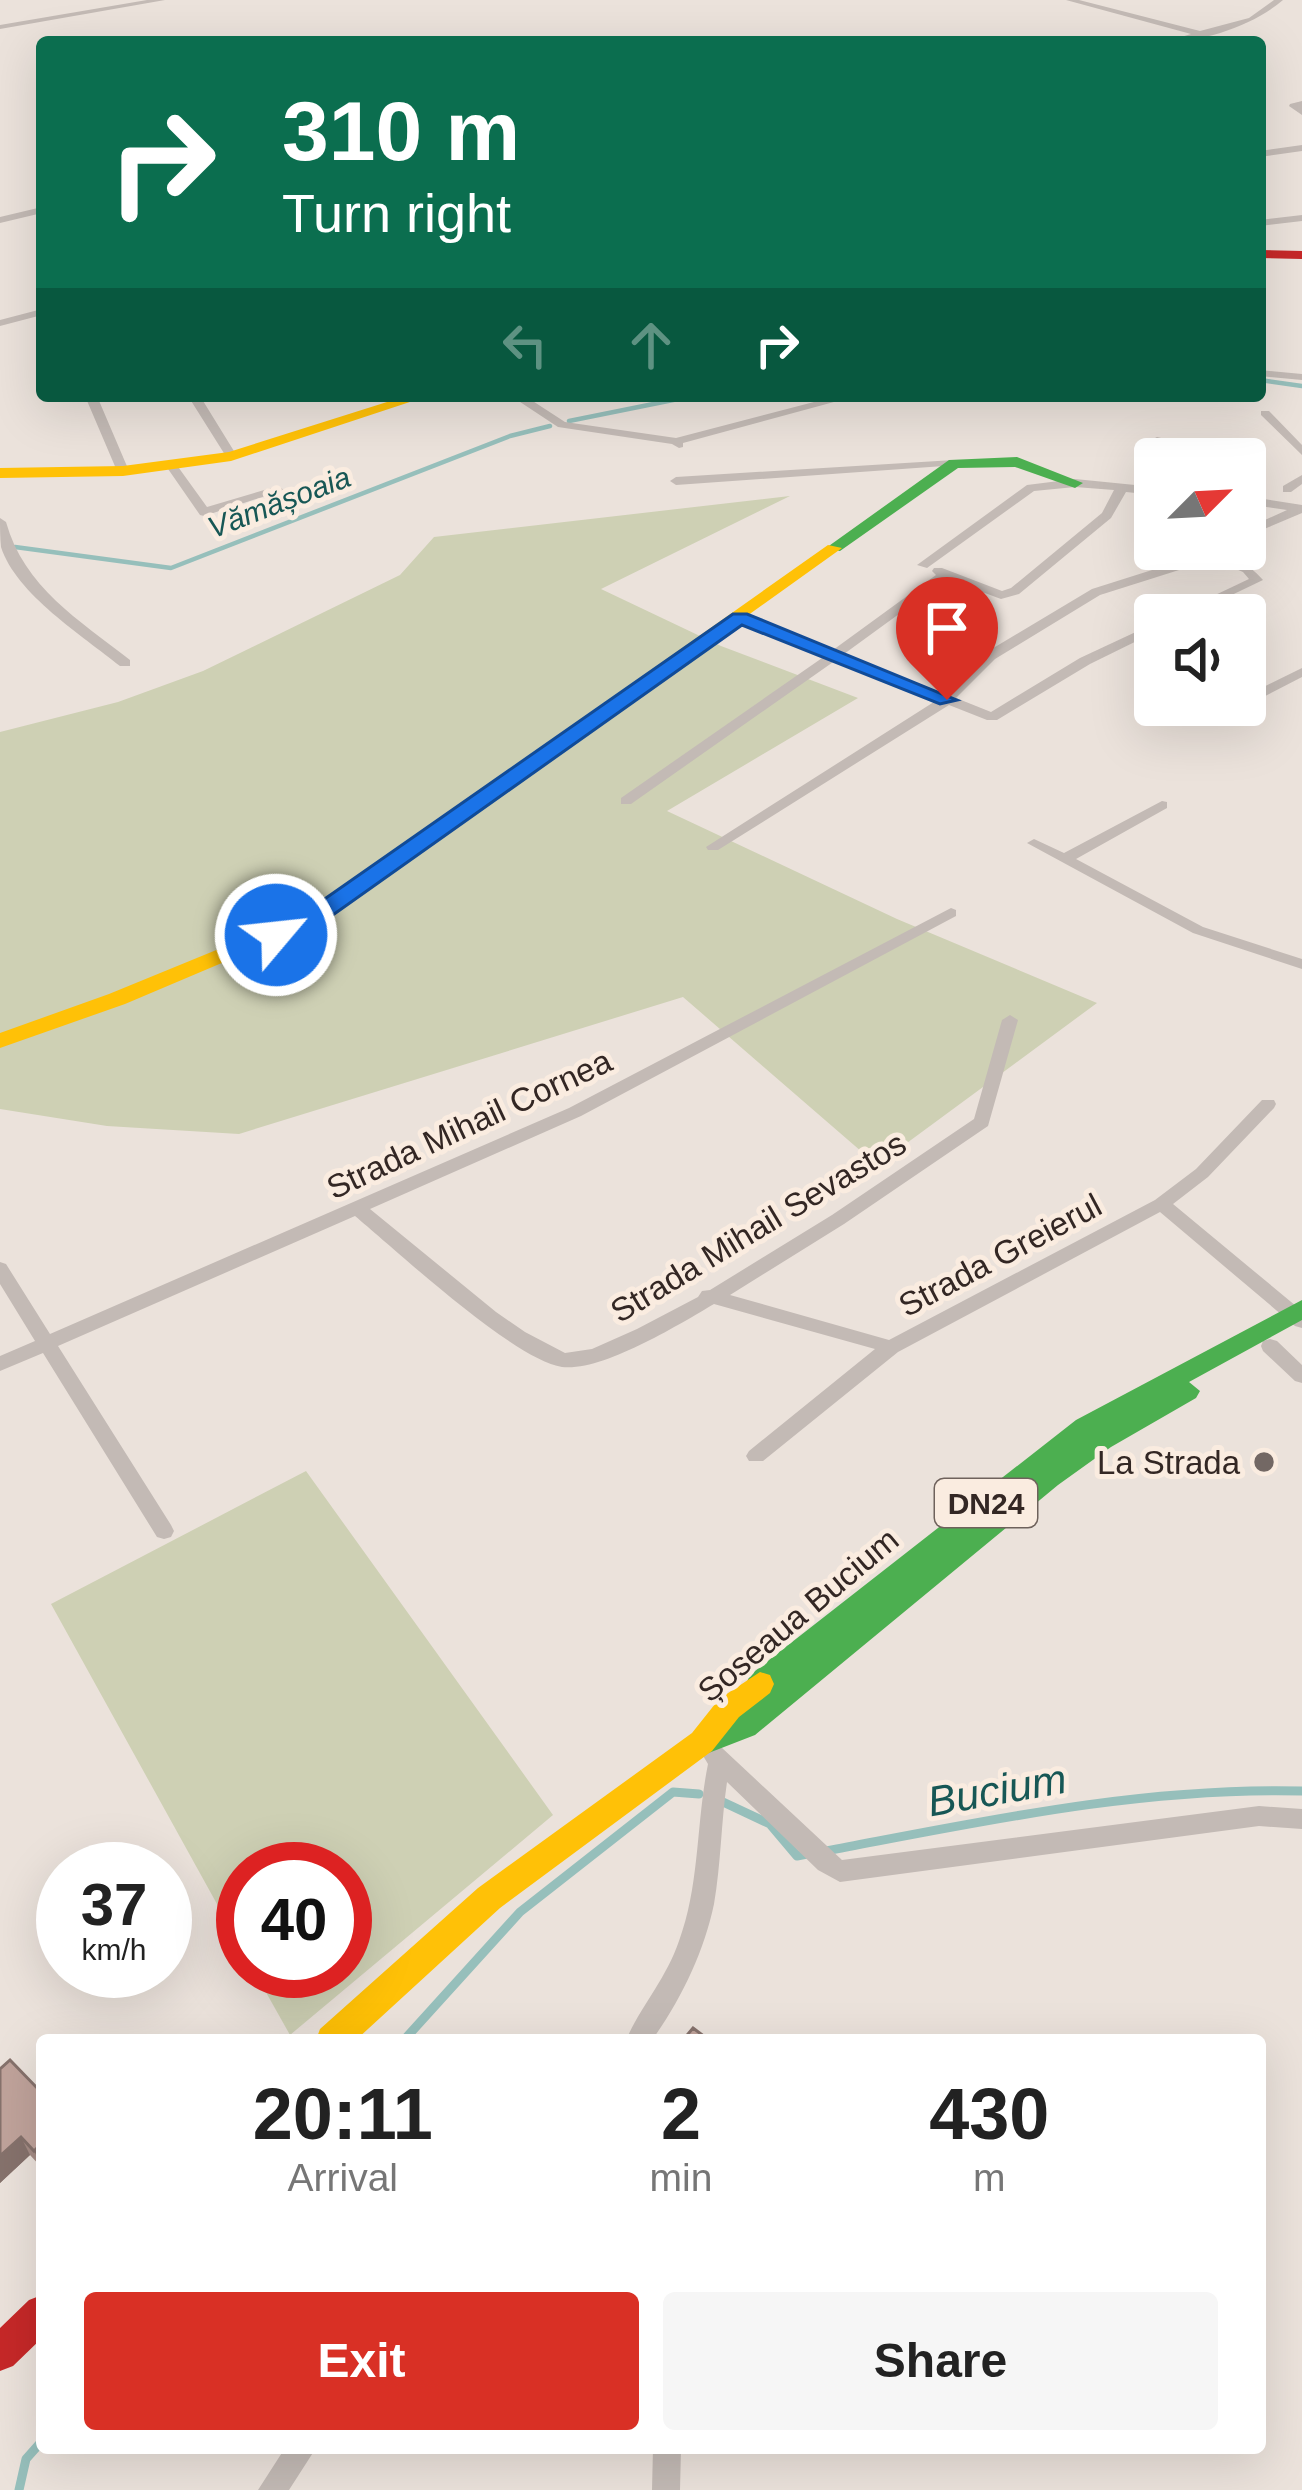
<!DOCTYPE html>
<html lang="en">
<head>
<meta charset="utf-8">
<style>
	:root { --surface:#fff; --page:#f6f6f6; --text:#222; --muted:#767676; --accent:#d93025 }
	body { margin:0; font-family:Helvetica,sans-serif; background:var(--page); color:var(--text); height:100vh; display:flex; flex-direction:column; font-size:45px; white-space:nowrap }
	* { box-sizing:border-box; margin:0 }
	p { font-size:39px; color:var(--muted) }
	.icon { flex:none; width:66px; height:66px; fill:none; stroke:currentColor; stroke-width:2; stroke-linecap:round; stroke-linejoin:round }
	.map { position:relative; flex:1; overflow:hidden }
	.side { position:absolute; left:36px; top:2034px; width:1230px; height:420px; display:flex; flex-direction:column; background:var(--surface); border-radius:12px; box-shadow:0 12px 48px #0002 }
	.side>* { flex:none }
	.hud { position:absolute; left:36px; top:36px; width:1230px; height:366px; border-radius:12px; box-shadow:0 12px 48px #0002; background:#0b6e4f; color:#fff; overflow:hidden }
	.needle { width:78px; rotate:66deg }
	.controls { position:absolute; left:1134px; top:438px; display:grid; gap:24px }
	.controls a { display:grid; place-items:center; width:132px; height:132px; border-radius:12px; background:var(--surface); box-shadow:0 12px 48px #0002; font-size:60px }
	.speed { position:absolute; left:36px; top:1842px; display:flex; gap:24px; font-size:60px; font-weight:700; text-align:center }
	.speed>* { display:grid; place-content:center; width:156px; height:156px; border-radius:50%; background:var(--surface); box-shadow:0 12px 48px #0002; line-height:1 }
	.speed small { font-size:30px; font-weight:400 }
	.speed .limit { border:18px solid #d22; background:#fff; color:#111 }
	.pin { position:absolute; display:grid; place-items:center; width:102px; height:102px; color:#fff; margin:-123px -51px; border-radius:50% 50% 50% 0; rotate:-45deg; box-shadow:0 0 12px #0007 }
	.pin .icon { rotate:45deg }
	.me { position:absolute; width:132px; margin:-66px; rotate:62deg; stroke-linejoin:round; filter:drop-shadow(0 0 9px #0008) }
	.turn { display:flex; align-items:center; gap:42px; height:252px; padding:0 48px; font-size:54px }
	.turn .icon { width:156px; height:156px; stroke-width:2.5 }
	.turn b { display:block; font-size:84px; line-height:102px }
	.lanes { display:flex; align-items:center; height:114px; padding:0 48px; background:#0003; justify-content:center; gap:60px; direction:ltr }
	.lanes .off { opacity:.35 }
	.eta { display:flex; justify-content:space-evenly; align-items:center; height:204px; text-align:center }
	.eta b { font-size:72px; font-weight:700; line-height:84px }
	.button { display:flex; gap:24px; margin-top:auto; padding:24px 48px }
	.button a { flex:1; height:138px; border-radius:12px; background:var(--accent); color:#fff; font-size:48px; font-weight:700; line-height:138px; text-align:center }
	.button a+a { background:var(--page); color:var(--text) }
	.map>svg:first-child { display:block }
	.green { fill:#ced0b4 }
	.lines { fill:none; stroke-linecap:round; stroke-linejoin:round }
	.stream-far1 { stroke:#96bfbb; stroke-width:4.5 }
	.stream { stroke:#96bfbb; stroke-width:9 }
	.street { fill:#c3bab5; fill-rule:evenodd }
	.fast { fill:#4caf50; fill-rule:evenodd }
	.slow { fill:#ffc107; fill-rule:evenodd }
	.jam { fill:#c62828; fill-rule:evenodd }
	.wall { fill:#a58c85 }
	.shaded-wall { fill:#86726c }
	.building { fill:#c0a39b; stroke:#86726c; stroke-width:3 }
	.route { fill:#1a73e8; stroke:#114b97; stroke-width:3 }
	.poi-dot { fill:#736864; stroke:#faece0; stroke-width:4.5 }
	.labels { text-anchor:middle; dominant-baseline:central; stroke-width:10; stroke-linejoin:round; paint-order:stroke }
	.far-water-label { font-size:30px; font-style:italic; fill:#175755; stroke:#faece0 }
	.shield { fill:#faece0; stroke:#6f625c; stroke-width:3 }
	.shield-label { font-size:30px; font-weight:bold; fill:#332724 }
	.street-label { font-size:33px; fill:#332724; stroke:#faece0 }
	.poi-label { font-size:33px; fill:#332724; stroke:#faece0; text-anchor:end }
	.near-water-label { font-size:42px; font-style:italic; fill:#175755; stroke:#faece0 }
</style>
</head>
<body>
<div class="map">
<svg width="1302" height="2490" viewBox="0 0 1302 2490">
	<rect width="100%" height="100%" fill="#ebe2db"/>
	<path class="green" d="M790,496L601,589L721,646L858,698L667,811L897,919L1097,1003L877,1165L683,997L239,1134L107,1126L0,1109V732L118,702L203,671L400,575L434,537Z
		M306,1471L553,1815L290,2035L254,1971H345V1869H243V1951L51,1604Z"/>
	<g class="lines">
		<path class="stream-far1" d="M1260,380L1302,386
			M569,421L693,396
			M15,547L171,568L510,436L550,426"/>
		<path class="stream" d="M723,1802L770,1824L797,1856L807,1854
			M826,1851C985,1821 1140,1787 1302,1791
			M404,2040L520,1912L673,1792L699,1794
			M19,2490L26,2459L42,2441"/>
		<path class="street" d="M147,0H165L0,29V25Z
			M1066,0H1079L1200,31L1249,18L1274,0H1283C1254,25 1204,42 1165,42L1191,34Z
			M1302,101V115L1289,106L1290,104Z
			M1302,145V151L1260,157V151Z
			M42,207V213L0,223V217Z
			M1302,215V221L1260,226V220Z
			M42,309V315L0,326V320Z
			M1260,370L1302,374V380L1260,376Z
			M85,396H97L129,471L127,473L117,471Z
			M188,396H200L237,456L235,458H227Z
			M511,396H525L565,422L676,438L837,396H856L683,443V447L679,448L672,444L558,427Z
			M1261,411H1269L1302,445V455L1261,415Z
			M1157,437L1161,438L1176,459H1164L1151,440Z
			M954,460L958,461V465L676,485L670,481L676,477Z
			M168,464H176L207,507L278,486L284,490L204,516L200,515L166,466Z
			M1302,475V484L1291,492H1283V486Z
			M1075,479L1155,487V495L1126,492L1111,518L1019,594L1001,599L947,579L844,654L945,694L985,653L1092,589L1190,558L1200,549C1221,549 1248,562 1263,580L1190,615H1173L1249,579L1243,572L1208,557L1198,564L1100,595L995,659L956,698L991,712L1080,658L1155,623V632L1090,664L997,720H987L949,705L718,850H708L706,847L937,700L836,660L631,804H621V798L825,656L735,621V615H745L833,650L936,575L932,571L934,568H942L1002,591L1011,588L1102,513L1114,490L1075,487L1034,491L927,568L917,565L1027,485Z
			M1245,496L1302,505V513L1245,537V529L1287,510L1245,504Z
			M0,518L6,522C24,587 79,620 130,660V666H120C83,636 16,594 1,547C0,538 0,527 0,518Z
			M1302,668V677L1250,704L1245,705V696Z
			M1227,705H1244L1219,720H1209V714Z
			M1162,801L1167,802V808L1076,859L1203,927L1302,959V969L1193,933L1027,843L1034,839L1064,853Z
			M951,908L956,910V916L581,1116L370,1209L496,1312L525,1332L565,1353L592,1349L637,1329L698,1297L702,1291L710,1290L832,1215L974,1119L1002,1020L1010,1015L1018,1020L988,1126L844,1224L730,1295L889,1340L1155,1200L1196,1169L1262,1100H1274L1276,1104L1274,1108L1208,1177L1173,1204L1302,1311V1328L1295,1326L1160,1212L898,1352L763,1461H749L746,1456L749,1451L875,1349L714,1304C680,1324 602,1372 562,1367C514,1360 396,1250 355,1216L58,1346L171,1525L174,1531L171,1537L164,1539L157,1537L43,1353L0,1371V1356L35,1341L0,1284V1262L6,1264L50,1334L569,1108Z
			M1270,1339L1277,1341L1302,1365V1383L1295,1381L1263,1351L1261,1346L1263,1341Z
			M713,1744L721,1747L842,1860L1259,1806L1302,1809V1829L1259,1826L840,1882L818,1870L727,1782C721,1823 721,1864 714,1904C704,1952 681,2000 652,2040H626C641,2006 666,1979 679,1941C700,1884 696,1823 708,1764L702,1754L705,1747Z
			M285,2448H316L289,2490H258Z
			M653,2448H681L680,2490H652Z"/>
		<path class="fast" d="M1017,457L1083,483L1075,488L1015,467L958,468L840,551L826,548L949,460Z
			M1302,1300V1320L1189,1382L1200,1391L1196,1398L1111,1447L1058,1485L755,1735L706,1754L696,1750L691,1741L696,1732L735,1717L761,1696L750,1693L746,1684L750,1675L1076,1420Z"/>
		<path class="slow" d="M406,396H428L231,461L123,476L0,478V468L123,466L229,452Z
			M828,545L842,548L321,921L125,1004L0,1048V1033L109,994L307,913Z
			M760,1672L770,1675L774,1684L770,1693L739,1717L712,1751L500,1908L356,2040H316L320,2029L478,1888L692,1733L719,1699Z"/>
		<path class="jam" d="M1260,250L1302,251V259L1260,258Z
			M42,2295V2338L13,2366L0,2371V2328L29,2300Z"/>
	</g>
	<path class="wall" d="M0,2069L42,2093V2168L30,2155L0,2183Z"/>
	<path class="shaded-wall" d="M21,2137L30,2155L0,2183V2156Z
		M42,2143V2166L34,2151Z"/>
	<path class="building" d="M693,2028L709,2040H683Z
		M10,2060L42,2093V2143L34,2151L21,2137L0,2156V2069Z"/>
	<path class="route" d="M733,614H747L957,700L940,704L742,625L323,922L284,940H268V930L306,912Z"/>
	<circle class="poi-dot" cx="1264" cy="1462" r="12"/>
	<g class="labels">
		<g class="far-water-label">
			<text transform="translate(279 502) rotate(-21)">Vămășoaia</text>
		</g>
		<rect class="shield" x="935" y="1479" width="102" height="48" rx="9"/>
		<g class="shield-label">
			<text x="986" y="1503">DN24</text>
		</g>
		<g class="street-label">
			<text transform="translate(469 1124) rotate(-25)">Strada Mihail Cornea</text>
			<text transform="translate(758 1227) rotate(-31)">Strada Mihail Sevastos</text>
			<text transform="translate(1000 1255) rotate(-28)">Strada Greierul</text>
			<text transform="translate(798 1615) rotate(-40)">Șoseaua Bucium</text>
		</g>
		<g class="poi-label">
			<text x="1240" y="1462">La Strada</text>
		</g>
		<g class="near-water-label">
			<text transform="translate(997 1790) rotate(-10)">Bucium</text>
		</g>
	</g>
</svg>
<div class="controls">
<a><svg class="needle" viewBox="-14 -14 28 28"><path d="M0-13l5 13h-10z" fill="#e53935"/><path d="M0 13l5-13h-10z" fill="#767676"/></svg></a>
<a><svg class="icon" aria-label="sound" viewBox="0 0 24 24"><path d="M4 9h4l5-4v14l-5-4H4zM17 9q2 3 0 6"/></svg></a>
</div>
<div class="speed"><div>37<small>km/h</small></div><div class="limit">40</div></div>
<div class="pin" style="left:947px;top:700px;background:#d93025"><svg class="icon" aria-label="arrive" viewBox="0 0 24 24"><path d="M6 21V4h12l-3 4 3 4H6"/></svg></div>
<svg class="me" style="left:276px;top:935px" viewBox="-20 -20 40 40"><circle r="17" fill="#1a73e8" stroke="#fff" stroke-width="3"/><path d="M0-11L8 9 0 5-8 9z" fill="#fff"/></svg>
<div class="hud">
<div class="turn"><svg class="icon" aria-label="right" viewBox="0 0 24 24"><path d="M7 20v-9h11M14 6l5 5-5 5"/></svg><div><b>310 m</b>Turn right</div></div>
<div class="lanes"><svg class="icon off" aria-label="left" viewBox="0 0 24 24"><path d="M17 20v-9H6M10 6l-5 5 5 5"/></svg><svg class="icon off" aria-label="ahead" viewBox="0 0 24 24"><path d="M12 20V5M6 11l6-6 6 6"/></svg><svg class="icon" aria-label="right" viewBox="0 0 24 24"><path d="M7 20v-9h11M14 6l5 5-5 5"/></svg></div>
</div>
<section class="side">
<div class="eta">
<div><b>20:11</b><p>Arrival</p></div>
<div><b>2</b><p>min</p></div>
<div><b>430</b><p>m</p></div>
</div>
<div class="button"><a>Exit</a><a>Share</a></div>
</section>
</div>
</body>
</html>
